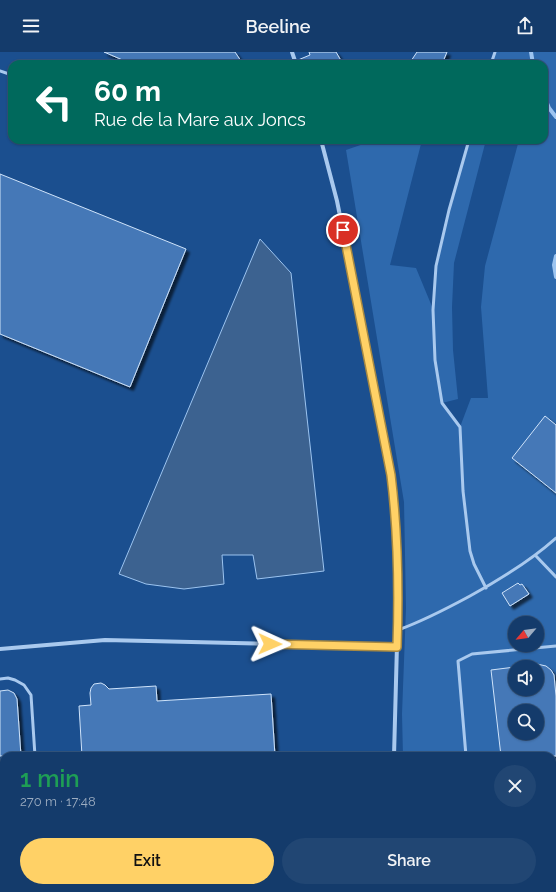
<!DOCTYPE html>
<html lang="en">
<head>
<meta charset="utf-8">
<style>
	:root { --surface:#143b6b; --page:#214673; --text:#f1f3f6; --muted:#9dadc1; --line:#33557e; --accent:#ffd166 }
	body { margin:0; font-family:Raleway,sans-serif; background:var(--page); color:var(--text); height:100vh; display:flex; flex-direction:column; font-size:15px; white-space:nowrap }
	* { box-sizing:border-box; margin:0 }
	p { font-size:13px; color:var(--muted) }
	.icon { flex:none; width:22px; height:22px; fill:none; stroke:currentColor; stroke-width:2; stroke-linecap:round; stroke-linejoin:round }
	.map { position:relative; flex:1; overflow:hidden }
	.panel { position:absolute; left:0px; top:700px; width:556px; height:140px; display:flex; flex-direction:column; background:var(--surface); border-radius:12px 12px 0 0; box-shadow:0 1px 3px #0004,0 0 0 1px var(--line) }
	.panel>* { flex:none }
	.top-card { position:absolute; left:8px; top:8px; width:540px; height:84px; border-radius:12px; box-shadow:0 1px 3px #0004,0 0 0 1px var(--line); background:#00695c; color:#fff; overflow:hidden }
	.needle { width:26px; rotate:241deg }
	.fabs { position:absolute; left:508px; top:564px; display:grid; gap:8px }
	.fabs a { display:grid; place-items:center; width:36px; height:36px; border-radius:50%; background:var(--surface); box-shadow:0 1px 3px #0004,0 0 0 1px var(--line); font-size:20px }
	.pin { position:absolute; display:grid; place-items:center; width:34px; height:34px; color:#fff; margin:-17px; border:2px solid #fff; border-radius:50%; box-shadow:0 1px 4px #0007 }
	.me { position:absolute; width:44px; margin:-22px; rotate:91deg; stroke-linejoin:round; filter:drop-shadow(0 0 3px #0008) }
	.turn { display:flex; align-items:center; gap:14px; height:84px; padding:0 20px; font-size:18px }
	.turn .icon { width:52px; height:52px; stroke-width:2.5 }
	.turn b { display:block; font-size:28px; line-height:34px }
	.round { display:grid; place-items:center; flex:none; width:42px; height:42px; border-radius:21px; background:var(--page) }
	.summary { display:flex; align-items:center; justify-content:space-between; height:68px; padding:0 20px }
	h1 { font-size:24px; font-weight:600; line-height:30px; color:#1e9e55 }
	.button { display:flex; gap:8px; margin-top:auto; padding:8px 20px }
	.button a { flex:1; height:46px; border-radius:24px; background:var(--accent); color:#111; font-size:16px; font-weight:600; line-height:46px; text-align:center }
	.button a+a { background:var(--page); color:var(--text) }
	header { display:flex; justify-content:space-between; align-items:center; height:52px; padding:0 20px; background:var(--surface); font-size:18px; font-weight:600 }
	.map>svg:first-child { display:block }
	.green { fill:#2e69ad; fill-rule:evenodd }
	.water { fill:#3c6290; stroke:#9cc4f0 }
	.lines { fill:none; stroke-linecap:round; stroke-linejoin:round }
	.stream { stroke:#9cc4f0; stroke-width:4 }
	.building { fill:#4478b7; stroke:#cfe3fa; fill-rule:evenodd; filter:url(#shadow) }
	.lane { stroke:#a9c9ee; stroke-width:3 }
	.street { stroke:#a9c9ee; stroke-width:4 }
	.route-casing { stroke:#a68842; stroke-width:10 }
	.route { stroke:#ffd166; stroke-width:7 }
</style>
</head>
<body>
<header><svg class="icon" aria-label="menu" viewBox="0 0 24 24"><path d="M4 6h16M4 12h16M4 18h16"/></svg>Beeline<svg class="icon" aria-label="share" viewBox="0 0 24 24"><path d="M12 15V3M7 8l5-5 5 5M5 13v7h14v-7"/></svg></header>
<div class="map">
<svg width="556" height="840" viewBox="0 0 556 840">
	<defs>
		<filter id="shadow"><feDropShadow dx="3.5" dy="3.5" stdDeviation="1" flood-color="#0009"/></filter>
	</defs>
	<rect width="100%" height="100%" fill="#1b4f8f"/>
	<path class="green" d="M495,0H556V840H415V836H552V704H403L402,662L406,556L404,450L346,98L375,88H422L390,213L416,216L433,257L436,214L449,158L469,88H486L454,211L452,255L453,298L458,347L442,351L460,375L471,346H488L481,255L485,214L519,88H544V12H491ZM515,571H537V593H515ZM515,615H537V637H515ZM515,659H537V681H515Z"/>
	<path class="water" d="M260,187L291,221L324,519L257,527L253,503H222L224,532L184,537L146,532L119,522Z"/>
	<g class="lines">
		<path class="stream" d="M531,0L533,12
			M544,44L549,56L556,65
			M556,204L554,213L556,225"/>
	</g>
	<path class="building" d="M104,0H235L243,12H132Z
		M309,0H336L343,12H299L298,8L310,3Z
		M417,0H447L442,12H409Z
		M0,122L186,197L130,335L0,282Z
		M545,364L556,373V441L512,406Z
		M518,531L520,533L522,532L529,542L510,554L502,541Z
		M537,612L546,614L551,618L554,623L556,644V704H501L491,618L515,615V637H537ZM515,659H537V681H515Z
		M101,631L105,633L109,637L156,634L157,649L271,642L275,704H82L79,654L91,653L90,641L91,636L94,632Z
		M8,638L14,641L17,647L21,704H0V639Z"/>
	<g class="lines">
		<path class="lane" d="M491,12L495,0
			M0,19L12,23
			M175,88H176
			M469,88L449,158L436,214L433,258L435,308L442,351L460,375L463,439L470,499L474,512L486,536
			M536,504L556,525
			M398,578C423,569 446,557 470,544C501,527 529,510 556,486
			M0,627L8,626L15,628L24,633L31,643L35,704
			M466,704L458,609L472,602L556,594
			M552,776L556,775
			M44,836L45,840"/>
		<path class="street" d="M292,0L296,12
			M321,88L337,149L366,293L391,423L396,459L399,518L394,704
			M0,597L105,588L397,595
			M403,836L404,840"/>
	</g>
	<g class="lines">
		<g class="route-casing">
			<path id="route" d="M270,592L397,595C399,537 398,480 391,423L343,178"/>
		</g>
		<use href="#route" class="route"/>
	</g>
</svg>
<div class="fabs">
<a><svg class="needle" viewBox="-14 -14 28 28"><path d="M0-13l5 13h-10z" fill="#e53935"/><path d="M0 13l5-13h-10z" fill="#9dadc1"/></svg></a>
<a><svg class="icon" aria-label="sound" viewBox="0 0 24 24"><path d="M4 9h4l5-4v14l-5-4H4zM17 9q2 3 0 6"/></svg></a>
<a><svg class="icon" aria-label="search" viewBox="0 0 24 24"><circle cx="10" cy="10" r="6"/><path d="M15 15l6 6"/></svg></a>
</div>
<div class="pin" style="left:343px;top:178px;background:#d93025"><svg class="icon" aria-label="arrive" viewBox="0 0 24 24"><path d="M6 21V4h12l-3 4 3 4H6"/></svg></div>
<svg class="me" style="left:270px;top:592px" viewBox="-20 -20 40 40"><path d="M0-17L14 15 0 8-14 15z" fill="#ffd166" stroke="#fff" stroke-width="4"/></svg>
<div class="top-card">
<div class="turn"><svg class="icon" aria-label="left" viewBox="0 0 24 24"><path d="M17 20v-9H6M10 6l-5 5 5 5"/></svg><div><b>60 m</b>Rue de la Mare aux Joncs</div></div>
</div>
<section class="panel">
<div class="summary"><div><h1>1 min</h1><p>270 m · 17:48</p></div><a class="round"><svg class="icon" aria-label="close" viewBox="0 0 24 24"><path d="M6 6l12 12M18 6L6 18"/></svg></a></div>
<div class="button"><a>Exit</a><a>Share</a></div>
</section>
</div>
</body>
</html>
